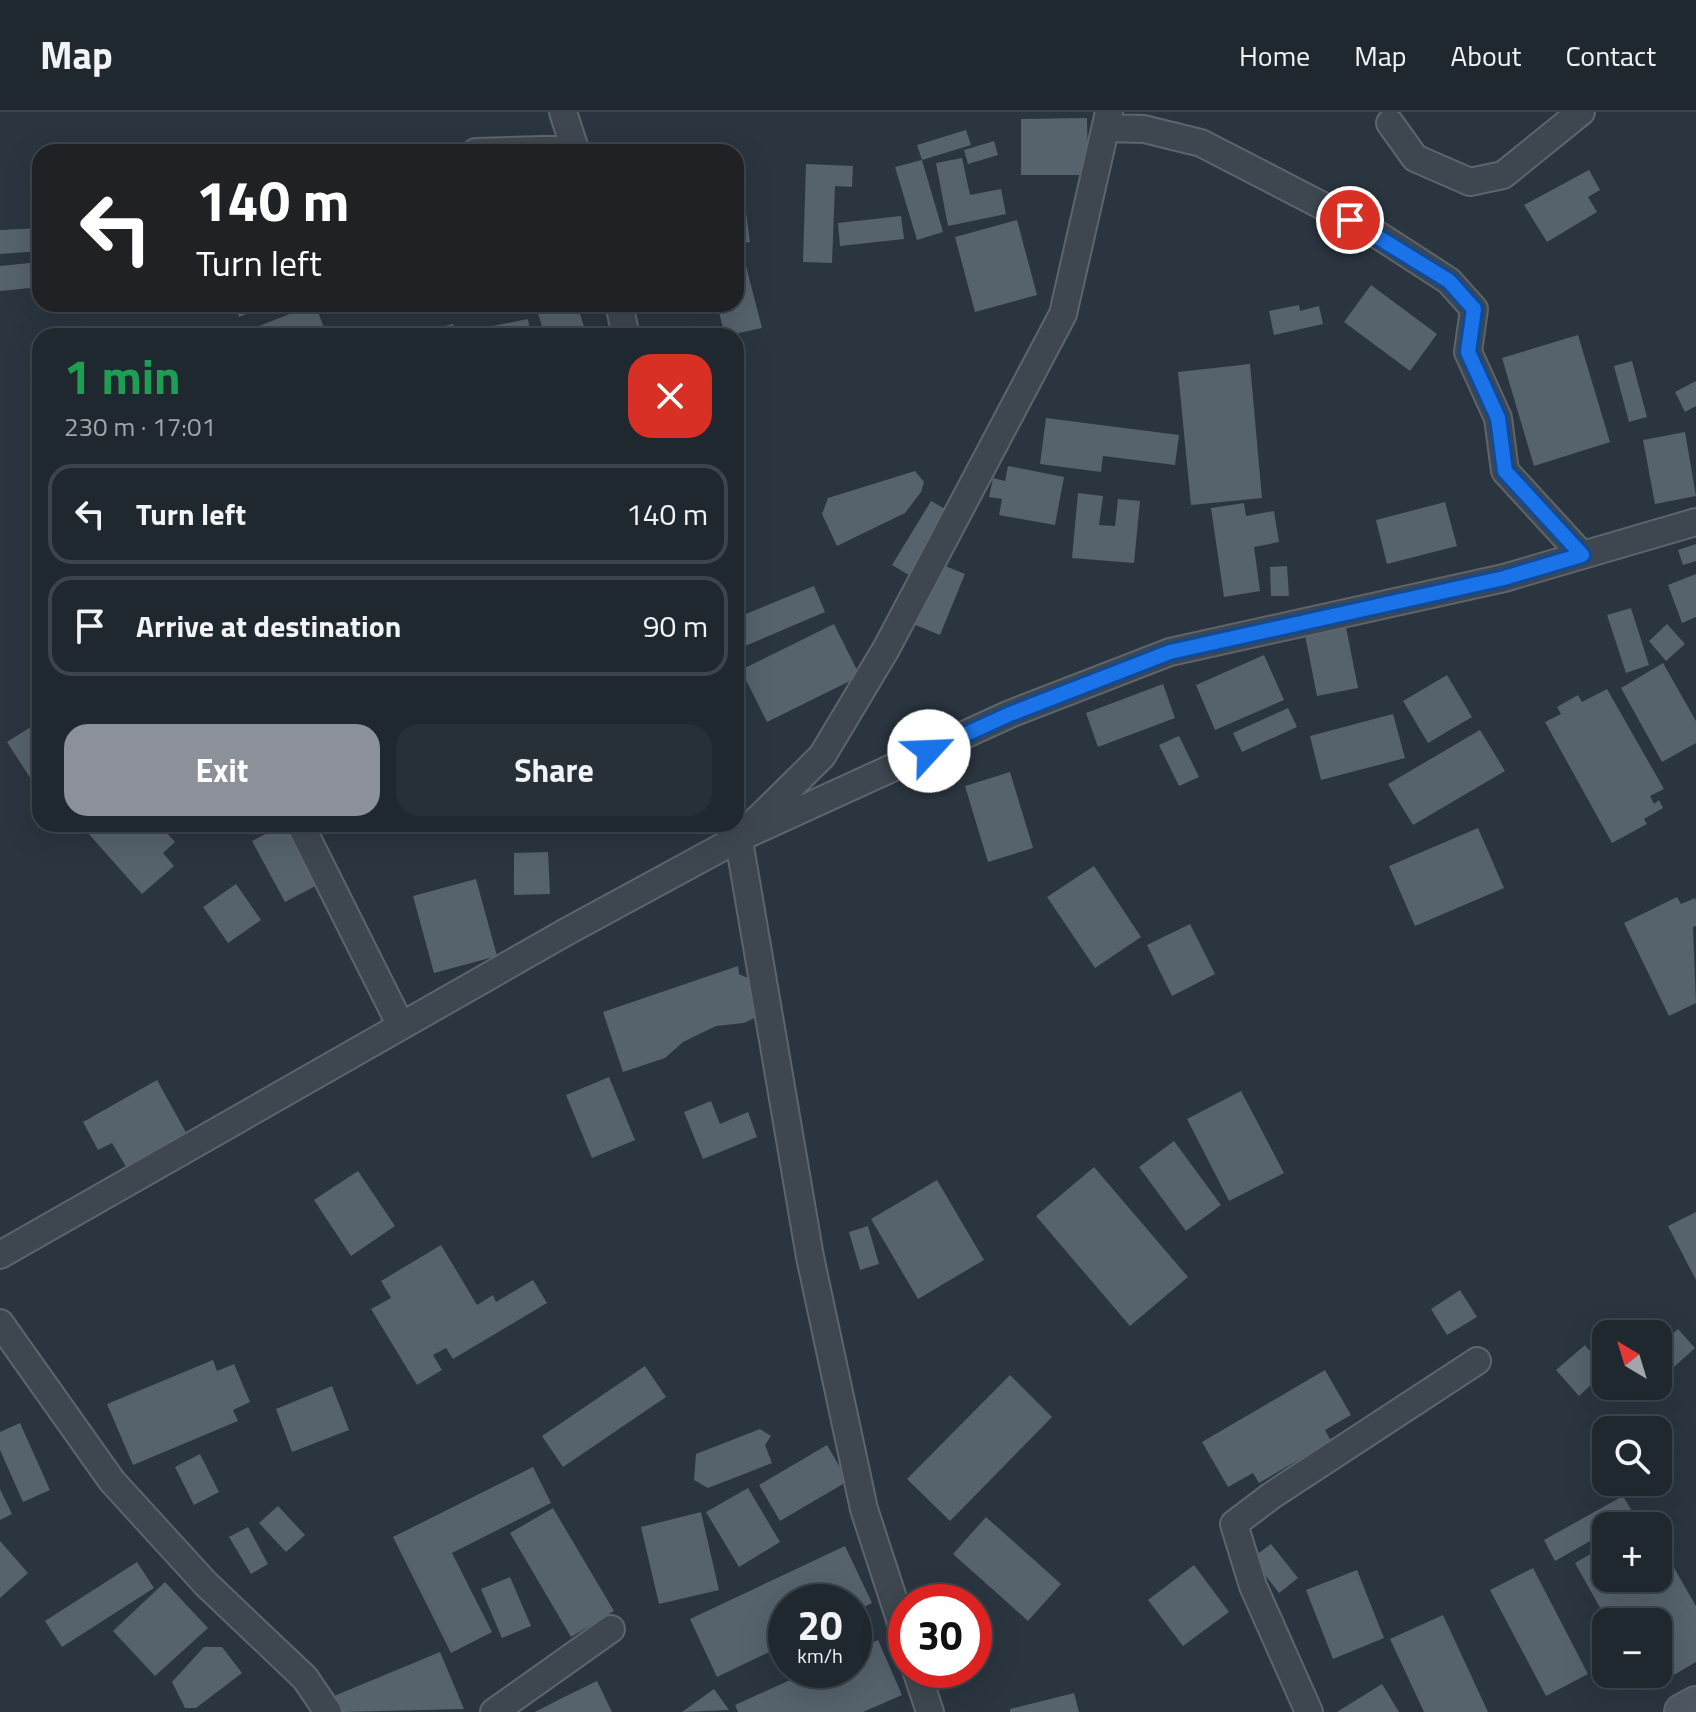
<!DOCTYPE html>
<html lang="en">
<head>
<meta charset="utf-8">
<style>
	:root { --surface:#20282f; --page:#283037; --text:#f1f3f6; --muted:#a2a6aa; --line:#3d444b; --accent:#8c9099 }
	body { margin:0; font-family:"Titillium Web",sans-serif; background:var(--page); color:var(--text); height:100vh; display:flex; flex-direction:column; font-size:30px; white-space:nowrap }
	* { box-sizing:border-box; margin:0 }
	p { font-size:26px; color:var(--muted) }
	.icon { flex:none; width:44px; height:44px; fill:none; stroke:currentColor; stroke-width:2; stroke-linecap:round; stroke-linejoin:round }
	.map { position:relative; flex:1; overflow:hidden }
	.details { position:absolute; left:32px; top:216px; width:712px; height:504px; display:flex; flex-direction:column; background:var(--surface); border-radius:24px; box-shadow:0 8px 32px #0002,0 0 0 2px var(--line) }
	.details>* { flex:none }
	.banner { position:absolute; left:32px; top:32px; width:712px; height:168px; border-radius:24px; box-shadow:0 8px 32px #0002,0 0 0 2px var(--line); background:#202124; color:#fff; overflow:hidden }
	.needle { width:52px; rotate:322deg }
	.controls { position:absolute; left:1592px; top:1208px; display:grid; gap:16px }
	.controls a { display:grid; place-items:center; width:80px; height:80px; border-radius:16px; background:var(--surface); box-shadow:0 8px 32px #0002,0 0 0 2px var(--line); font-size:40px }
	.speed { position:absolute; left:768px; top:1472px; display:flex; gap:16px; font-size:40px; font-weight:700; text-align:center }
	.speed>* { display:grid; place-content:center; width:104px; height:104px; border-radius:50%; background:var(--surface); box-shadow:0 8px 32px #0002,0 0 0 2px var(--line); line-height:1 }
	.speed small { font-size:20px; font-weight:400 }
	.speed .limit { border:12px solid #d22; background:#fff; color:#111 }
	.pin { position:absolute; display:grid; place-items:center; width:68px; height:68px; color:#fff; margin:-34px; border:4px solid #fff; border-radius:50%; box-shadow:0 2px 8px #0007 }
	.me { position:absolute; width:88px; margin:-44px; rotate:65deg; stroke-linejoin:round; filter:drop-shadow(0 0 6px #0008) }
	.turn { display:flex; align-items:center; gap:28px; height:168px; padding:0 32px; font-size:36px }
	.turn .icon { width:104px; height:104px; stroke-width:2.5 }
	.turn b { display:block; font-size:56px; line-height:68px }
	.round { display:grid; place-items:center; flex:none; width:84px; height:84px; border-radius:24px; background:var(--page) }
	.headline { display:flex; align-items:center; justify-content:space-between; height:136px; padding:0 32px }
	h1 { font-size:48px; font-weight:700; line-height:60px; color:#1e9e55 }
	.primary-button { display:flex; gap:16px; margin-top:auto; padding:16px 32px }
	.primary-button a { flex:1; height:92px; border-radius:24px; background:var(--accent); color:#fff; font-size:32px; font-weight:700; line-height:92px; text-align:center }
	.primary-button a+a { background:var(--page); color:var(--text) }
	ul { padding:0; list-style:none }
	li { display:flex; align-items:center; gap:24px; height:100px; margin:0 16px 12px; padding:0 16px; border:4px solid var(--line); border-radius:24px }
	li div { flex:1 }
	li b { display:block; font-size:30px }
	li em { font-style:normal }
	header { display:flex; align-items:center; gap:48px; box-sizing:border-box; height:112px; padding:0 40px; background:var(--surface); border-bottom:2px solid var(--line) }
	header strong { font-size:38px }
	nav { display:flex; gap:44px; margin-inline-start:auto; font-size:28px }
	.map>svg:first-child { display:block }
	.building { fill:#56626c }
	.lines { fill:none; stroke-linecap:round; stroke-linejoin:round }
	.street-casing { stroke:#5c656d; stroke-width:30 }
	.secondary-casing { stroke:#5c656d; stroke-width:40 }
	.street { stroke:#3e474f; stroke-width:26 }
	.secondary { stroke:#4d5762; stroke-width:36 }
	.route-casing { stroke:#114b97; stroke-width:20 }
	.route { stroke:#1a73e8; stroke-width:14 }
</style>
</head>
<body>
<header>
<strong>Map</strong>
<nav><a>Home</a><a>Map</a><a>About</a><a>Contact</a></nav>
</header>
<div class="map">
<svg width="1696" height="1600" viewBox="0 0 1696 1600">
	<rect width="100%" height="100%" fill="#2a353f"/>
	<path class="building" d="M1087,6L1088,63H1021V7Z
		M966,18L971,33L922,48L917,33Z
		M994,29L998,43L968,52L964,38Z
		M962,46L970,83L1001,77L1006,102L948,114L936,51Z
		M922,48L943,120L917,128L895,55Z
		M806,52L853,54L852,75L835,74L832,151L803,150Z
		M1589,58L1600,78L1588,85L1597,100L1547,130L1524,93Z
		M736,64H741L750,130L736,132Z
		M901,104L904,127L840,134L838,111Z
		M1017,108L1037,183L975,200L955,125Z
		M40,116V139L0,142V118Z
		M40,150V175L0,179V154Z
		M745,150L762,216L725,224L717,192H736V152Z
		M1371,173L1437,222L1410,259L1344,210Z
		M234,192H272L239,205Z
		M315,192L327,224H252L249,218Z
		M544,192H577L587,224H545L536,195Z
		M1299,193L1300,199L1319,194L1323,212L1274,223L1269,199Z
		M528,207L531,224H484L482,216Z
		M453,212L456,224H409V223Z
		M1578,223L1610,330L1534,354L1502,246Z
		M1632,249L1647,305L1629,310L1614,254Z
		M1250,252L1262,386L1191,393L1178,260Z
		M1696,269V294L1685,300L1675,280Z
		M1046,306L1179,323L1175,353L1103,344L1101,360L1040,352Z
		M1685,320L1696,384L1655,392L1643,328Z
		M1008,354L1064,365L1055,413L999,403L1002,387L989,385L993,366L1005,369Z
		M915,359L924,370L921,380L905,401L837,434L822,402L828,386Z
		M1078,381L1103,384L1099,413L1115,414L1118,387L1140,389L1134,451L1072,446Z
		M931,389L952,401L912,465L892,453Z
		M1445,390L1457,434L1387,452L1376,408Z
		M1244,391L1246,404L1274,399L1279,430L1254,435L1260,479L1224,485L1211,396Z
		M1696,432V449L1683,453L1678,438Z
		M938,451L965,462L940,523L913,512Z
		M1287,454L1289,484H1271L1270,455Z
		M1696,462V505L1682,511L1668,473Z
		M814,474L825,500L738,537L736,506Z
		M1631,496L1649,553L1626,561L1607,503Z
		M834,512L860,564L767,610L741,558Z
		M1667,512L1685,532L1666,549L1649,529Z
		M1346,515L1358,576L1317,584L1305,523Z
		M1264,543L1284,588L1215,618L1196,573Z
		M1663,551L1696,609V631L1662,650L1621,576Z
		M1447,563L1472,605L1428,631L1403,589Z
		M1163,572L1175,606L1098,635L1086,601Z
		M1607,577L1664,677L1650,684L1654,692L1659,688L1663,696L1644,707L1647,712L1612,731L1545,610L1561,602L1557,595L1578,583L1582,590Z
		M1288,596L1297,615L1242,640L1233,621Z
		M1393,602L1405,646L1321,668L1310,624Z
		M34,613L40,622V681L7,630Z
		M1480,618L1505,659L1413,713L1388,672Z
		M1179,624L1199,665L1179,674L1159,633Z
		M1010,660L1033,736L988,750L965,674Z
		M80,712H159L175,730L163,741L174,754L142,782Z
		M284,712H291L323,770L285,790L252,729Z
		M1478,716L1504,776L1415,814L1389,754Z
		M548,740L550,782L514,783V741Z
		M1094,754L1141,825L1095,856L1047,785Z
		M476,767L497,844L434,861L413,784Z
		M236,772L261,808L228,831L203,795Z
		M1677,785L1681,792L1695,786L1696,789V814L1693,815L1696,891L1669,904L1624,811Z
		M1190,812L1215,862L1172,884L1147,833Z
		M738,854L739,862L752,868L762,902L744,911L716,914L683,930L665,946L623,960L603,900Z
		M609,965L635,1028L592,1046L566,983Z
		M157,968L188,1024L128,1058L112,1031L98,1038L83,1010Z
		M1241,979L1284,1061L1229,1089L1187,1007Z
		M711,989L720,1012L748,1000L757,1025L703,1047L684,1000Z
		M1174,1029L1221,1093L1186,1119L1139,1055Z
		M1094,1055L1188,1165L1130,1214L1036,1104Z
		M358,1059L395,1114L351,1144L314,1088Z
		M937,1068L984,1148L918,1187L871,1107Z
		M1696,1100V1168L1668,1114Z
		M868,1114L879,1152L860,1158L849,1120Z
		M441,1133L477,1193L493,1183L496,1190L533,1168L547,1191L453,1247L446,1236L433,1243L442,1258L417,1273L371,1197L391,1186L381,1169Z
		M1460,1178L1477,1205L1447,1223L1431,1197Z
		M1678,1217L1695,1236L1662,1266L1658,1261V1235Z
		M1585,1233L1606,1259L1579,1284L1556,1258Z
		M213,1248L217,1259L234,1252L250,1290L233,1298L238,1309L133,1353L107,1292Z
		M645,1254L666,1285L563,1355L542,1324Z
		M1325,1258L1351,1303L1325,1318L1331,1329L1259,1371L1253,1361L1228,1375L1202,1330Z
		M1010,1263L1052,1305L950,1409L907,1367Z
		M332,1274L349,1318L292,1340L276,1297Z
		M20,1311L50,1378L23,1390L0,1338V1320Z
		M760,1317L771,1324L765,1333L772,1351L708,1376L694,1368L696,1342Z
		M827,1333L848,1369L780,1409L759,1373Z
		M200,1342L219,1380L194,1393L175,1355Z
		M1658,1354L1672,1369L1654,1385L1640,1370H1658Z
		M533,1355L551,1391L452,1441L492,1520L451,1541L393,1425Z
		M748,1376L780,1430L739,1455L706,1400Z
		M0,1377L12,1402L0,1408Z
		M1623,1384L1635,1404L1617,1414H1606V1420L1555,1449L1544,1428Z
		M278,1394L305,1423L286,1440L259,1411Z
		M553,1396L614,1499L571,1525L510,1421Z
		M701,1400L719,1478L659,1492L641,1415Z
		M986,1405L1061,1472L1028,1509L953,1442Z
		M248,1415L268,1452L251,1462L229,1425Z
		M1658,1428L1696,1494V1550L1658,1572L1652,1562H1658V1510H1608L1575,1451L1606,1433V1466H1658Z
		M0,1429L28,1461L0,1486Z
		M1271,1432L1298,1466L1279,1481L1252,1446Z
		M845,1434L872,1491L854,1500V1490H786V1532L717,1565L690,1507Z
		M137,1450L154,1476L62,1535L45,1509Z
		M1194,1453L1229,1500L1183,1534L1148,1488Z
		M1533,1456L1588,1562L1546,1584L1490,1478Z
		M1357,1458L1384,1526L1333,1547L1306,1478Z
		M510,1465L531,1514L502,1526L481,1477Z
		M165,1470L208,1516L155,1564L113,1519Z
		M1443,1503L1488,1600H1424L1390,1527Z
		M878,1528L902,1583L863,1600H738L735,1593L812,1558H854V1539Z
		M204,1535H222L242,1561L196,1596H185L172,1570Z
		M440,1540L464,1597L341,1600L334,1584Z
		M597,1569L612,1600H535L562,1586Z
		M1382,1572L1399,1600H1337Z
		M714,1577L729,1598L682,1600Z
		M1074,1581L1079,1600H1010V1597Z"/>
	<g class="lines">
		<g class="street-casing">
			<path id="street" d="M563,0L576,40
				M1390,11L1415,46L1470,70L1503,63L1581,0
				M1108,16L1144,17L1201,31L1375,121L1449,169L1474,197L1468,240L1498,306L1505,359L1582,443
				M476,40L575,37
				M619,192L626,224
				M736,711L810,1145L864,1397L906,1526
				M300,712L401,914
				M753,712L822,644L886,537L1063,202L1109,0
				M0,1143L566,820L739,726L1010,602L1170,540L1504,466L1696,410
				M0,1211L112,1369L206,1472L305,1566L328,1600
				M916,1558L930,1600
				M494,1600L611,1517
				M1309,1600L1253,1474L1234,1412L1271,1384L1477,1249"/>
		</g>
		<g class="secondary-casing">
			<path id="secondary" d="M1683,1600L1696,1593"/>
		</g>
		<use href="#street" class="street"/>
		<use href="#secondary" class="secondary"/>
	</g>
	<g class="lines">
		<g class="route-casing">
			<path id="route" d="M929,639L1010,602L1170,540L1504,466L1582,443L1505,359L1498,306L1468,240L1474,197L1449,169L1350,108"/>
		</g>
		<use href="#route" class="route"/>
	</g>
</svg>
<div class="controls">
<a><svg class="needle" viewBox="-14 -14 28 28"><path d="M0-13l5 13h-10z" fill="#e53935"/><path d="M0 13l5-13h-10z" fill="#a2a6aa"/></svg></a>
<a><svg class="icon" aria-label="search" viewBox="0 0 24 24"><circle cx="10" cy="10" r="6"/><path d="M15 15l6 6"/></svg></a>
<a>+</a>
<a>−</a>
</div>
<div class="speed"><div>20<small>km/h</small></div><div class="limit">30</div></div>
<div class="pin" style="left:1350px;top:108px;background:#d93025"><svg class="icon" aria-label="arrive" viewBox="0 0 24 24"><path d="M6 21V4h12l-3 4 3 4H6"/></svg></div>
<svg class="me" style="left:929px;top:639px" viewBox="-20 -20 40 40"><circle r="19" fill="#fff"/><path d="M0-13L10 11 0 6-10 11z" fill="#1a73e8"/></svg>
<div class="banner">
<div class="turn"><svg class="icon" aria-label="left" viewBox="0 0 24 24"><path d="M17 20v-9H6M10 6l-5 5 5 5"/></svg><div><b>140 m</b>Turn left</div></div>
</div>
<section class="details">
<div class="headline"><div><h1>1 min</h1><p>230 m · 17:01</p></div><a class="round" style="background:#d93025;color:#fff"><svg class="icon" aria-label="close" viewBox="0 0 24 24"><path d="M6 6l12 12M18 6L6 18"/></svg></a></div>
<ul>
<li><svg class="icon" aria-label="left" viewBox="0 0 24 24"><path d="M17 20v-9H6M10 6l-5 5 5 5"/></svg><div><b>Turn left</b></div><em>140 m</em></li>
<li><svg class="icon" aria-label="arrive" viewBox="0 0 24 24"><path d="M6 21V4h12l-3 4 3 4H6"/></svg><div><b>Arrive at destination</b></div><em>90 m</em></li>
</ul>
<div class="primary-button"><a>Exit</a><a>Share</a></div>
</section>
</div>
</body>
</html>
